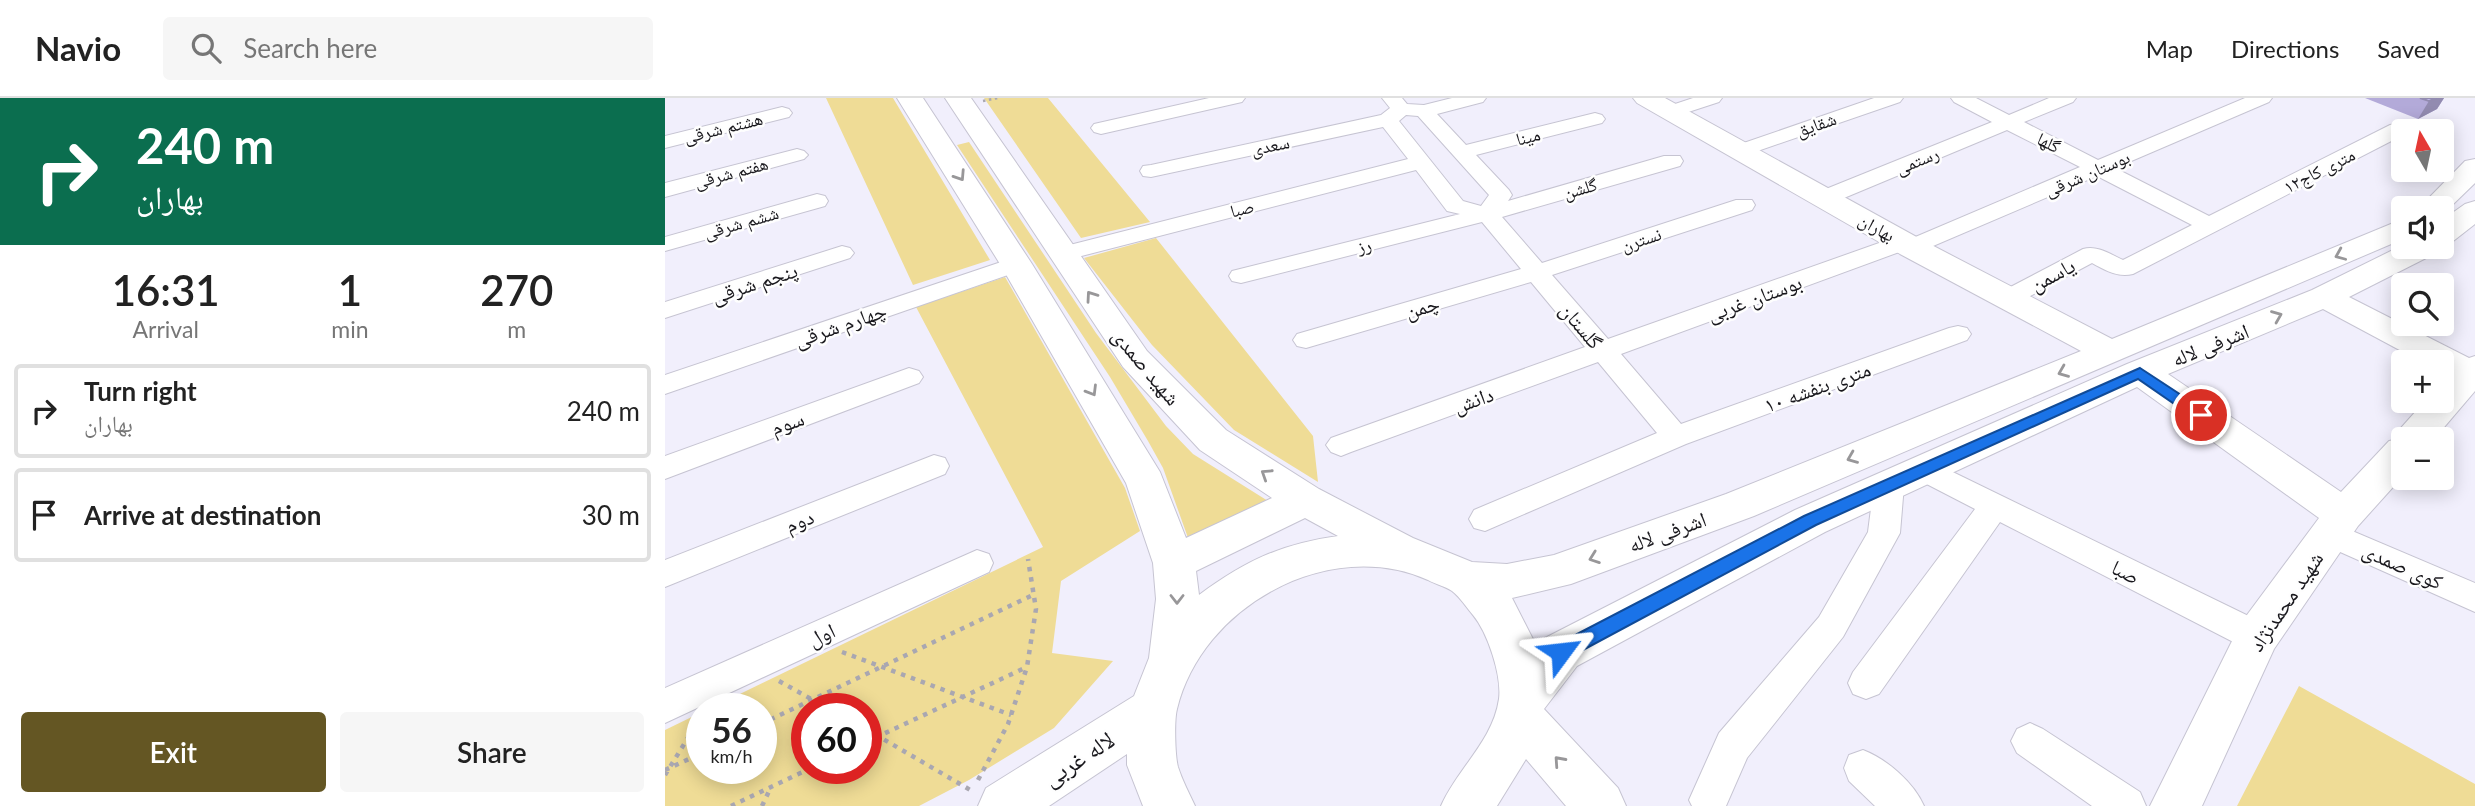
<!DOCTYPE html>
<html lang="en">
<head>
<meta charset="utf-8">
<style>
	:root { --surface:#fff; --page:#f6f6f6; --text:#222; --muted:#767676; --line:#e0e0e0; --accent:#645623 }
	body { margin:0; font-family:Lato,"Noto Naskh Arabic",sans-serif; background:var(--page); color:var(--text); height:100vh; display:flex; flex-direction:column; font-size:26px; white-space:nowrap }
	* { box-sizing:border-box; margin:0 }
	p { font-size:23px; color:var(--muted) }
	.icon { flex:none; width:38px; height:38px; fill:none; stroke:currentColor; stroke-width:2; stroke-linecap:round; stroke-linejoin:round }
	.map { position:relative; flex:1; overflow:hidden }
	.details { display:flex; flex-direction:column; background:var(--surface); width:665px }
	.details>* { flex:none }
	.hud { background:#0b6e4f; color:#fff; overflow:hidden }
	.needle { width:46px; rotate:351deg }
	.fabs { position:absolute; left:1726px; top:21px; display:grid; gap:14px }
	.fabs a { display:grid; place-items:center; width:63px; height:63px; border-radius:7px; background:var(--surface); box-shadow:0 4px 18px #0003; font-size:35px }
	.speed { position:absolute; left:21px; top:595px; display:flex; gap:14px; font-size:35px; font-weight:700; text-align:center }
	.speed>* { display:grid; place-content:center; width:91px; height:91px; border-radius:50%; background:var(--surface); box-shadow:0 4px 18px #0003; line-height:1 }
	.speed small { font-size:18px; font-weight:400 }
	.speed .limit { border:10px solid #d22; background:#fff; color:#111 }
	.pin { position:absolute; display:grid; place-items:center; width:60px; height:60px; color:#fff; margin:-30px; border:4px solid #fff; border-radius:50%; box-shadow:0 2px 7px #0007 }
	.me { position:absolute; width:77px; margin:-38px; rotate:60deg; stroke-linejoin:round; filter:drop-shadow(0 0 5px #0008) }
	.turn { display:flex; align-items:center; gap:24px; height:147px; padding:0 21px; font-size:32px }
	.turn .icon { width:91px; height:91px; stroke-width:2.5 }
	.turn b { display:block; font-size:49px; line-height:60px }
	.eta { display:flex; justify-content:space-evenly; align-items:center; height:119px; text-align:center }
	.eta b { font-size:42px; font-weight:600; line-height:49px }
	.primary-button { display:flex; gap:14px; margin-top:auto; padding:14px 21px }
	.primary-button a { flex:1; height:80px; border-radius:7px; background:var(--accent); color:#fff; font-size:28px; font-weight:600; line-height:80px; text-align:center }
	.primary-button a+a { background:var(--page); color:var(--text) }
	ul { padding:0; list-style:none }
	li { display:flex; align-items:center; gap:21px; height:94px; margin:0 14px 10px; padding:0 7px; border:4px solid var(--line); border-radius:7px }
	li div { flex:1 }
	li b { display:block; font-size:26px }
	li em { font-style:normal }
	header { display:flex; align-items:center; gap:42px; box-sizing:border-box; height:98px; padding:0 35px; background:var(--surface); border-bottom:2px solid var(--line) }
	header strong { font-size:33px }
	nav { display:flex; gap:38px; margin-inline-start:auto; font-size:24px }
	.search { width:490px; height:63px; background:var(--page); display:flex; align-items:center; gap:18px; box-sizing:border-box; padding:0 24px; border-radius:7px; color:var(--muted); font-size:26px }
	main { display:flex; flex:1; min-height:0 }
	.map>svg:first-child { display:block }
	.green { fill:#efdc96; fill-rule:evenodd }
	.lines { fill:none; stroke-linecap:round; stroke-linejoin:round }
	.minor-casing { stroke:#c6c4d2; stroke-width:2 }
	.major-casing { stroke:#c6c4d2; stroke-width:2 }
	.path-far1 { stroke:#a9a7b1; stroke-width:2.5; stroke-dasharray:2.5 3.5; stroke-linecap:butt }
	.path { stroke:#a9a7b1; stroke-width:4.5; stroke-dasharray:4.5 6; stroke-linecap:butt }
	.minor { fill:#fff; fill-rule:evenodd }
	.major { fill:#fff; fill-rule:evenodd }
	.wall { fill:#b3aad9 }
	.shaded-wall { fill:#928bb0 }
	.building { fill:#d0c6fc; stroke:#928bb0; stroke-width:2 }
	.oneway { stroke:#989799 }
	.route { fill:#1a73e8; stroke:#114b97; stroke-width:2 }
	.labels { text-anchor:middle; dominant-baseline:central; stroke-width:5; stroke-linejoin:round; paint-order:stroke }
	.far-street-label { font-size:18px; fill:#19181d; stroke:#fefefe }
	.street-label { font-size:21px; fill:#19181d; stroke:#fefefe }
	.near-street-label { font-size:24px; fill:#19181d; stroke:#fefefe }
</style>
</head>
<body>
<header>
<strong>Navio</strong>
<div class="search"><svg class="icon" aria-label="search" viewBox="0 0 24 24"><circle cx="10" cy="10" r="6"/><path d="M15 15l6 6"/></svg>Search here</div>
<nav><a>Map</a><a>Directions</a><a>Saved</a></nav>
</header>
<main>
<section class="details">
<div class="hud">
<div class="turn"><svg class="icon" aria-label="right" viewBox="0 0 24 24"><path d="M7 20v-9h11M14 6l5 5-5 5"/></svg><div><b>240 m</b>بهاران</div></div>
</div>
<div class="eta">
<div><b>16:31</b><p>Arrival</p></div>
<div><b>1</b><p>min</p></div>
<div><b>270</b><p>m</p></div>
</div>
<ul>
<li><svg class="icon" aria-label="right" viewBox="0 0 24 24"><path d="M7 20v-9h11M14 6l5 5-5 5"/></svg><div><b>Turn right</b><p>بهاران</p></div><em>240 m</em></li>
<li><svg class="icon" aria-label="arrive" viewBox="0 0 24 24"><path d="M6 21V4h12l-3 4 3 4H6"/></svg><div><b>Arrive at destination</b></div><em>30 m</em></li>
</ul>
<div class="primary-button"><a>Exit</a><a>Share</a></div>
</section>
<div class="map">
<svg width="1810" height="708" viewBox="0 0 1810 708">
	<rect width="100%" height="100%" fill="#f1effc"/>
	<path class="green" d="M161,0H228L325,162L248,187Z
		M319,0H383L485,124L416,140Z
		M304,44L431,235L501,328L528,356L614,410L527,451L498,370L483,343L445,279L292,47Z
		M491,140L648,338L653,384L569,332L487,247L419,160Z
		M340,179L460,390L475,433L396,483L387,555L448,563L389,630L304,682L254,708H0V632L37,614V670H96V611H44L378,449L251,209ZM142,611H201V670H142Z
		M1634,588L1810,686V708H1572Z"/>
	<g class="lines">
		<g class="minor-casing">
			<path id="minor" d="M544,0H580L577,4L436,36L429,34L426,30L429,26Z
				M717,0H737L742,6L759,7L787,0H821L818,4L772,16L801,47L930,15L937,17L940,21L937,25L811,57L844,92L847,97L843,103L999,58H1015L1018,63L1015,68L837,119L877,165L1071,102H1087L1090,107L1087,112L887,177L943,241L1231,139L1239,137L1248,140L1415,69L1342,32L1167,105H1151L1148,100L1151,95L1327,24L1289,4L1286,0H1311L1344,17L1384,0H1411L1408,4L1359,24L1433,62L1580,0H1607L1604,4L1450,70L1544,118L1725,27C1731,25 1768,21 1773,23L1776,27L1767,33H1738V37L1468,176C1453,180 1440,172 1427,165L1352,205L1343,208L1334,205L1330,200L1334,195L1418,151C1432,147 1445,156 1458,162L1527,127L1432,78L1254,154L1246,156L1237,153L956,256L1016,326L1284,230L1293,228L1302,230L1306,236L1302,242L1021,346L820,433L809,430L804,421L809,412L992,335L933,264L686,354L676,358L666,354L661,347L666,340L920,249L866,184L641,250L632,248L628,242L632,236L856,171L817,124L576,185L567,183L564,178L567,173L795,116L782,113L751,72L397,163L389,161L385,156L389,151L743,61L718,29L486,79L478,78L475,73L478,68L486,67L716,17L725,10ZM741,17L753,18L824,97L816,108L798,103L734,23Z
				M1028,0H1057L1054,4L1005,20L998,18L995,14L998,10Z
				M1209,0H1238L1235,4L1081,57H1067L1064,53L1067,49Z
				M117,9L124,11L127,15L124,19L0,50V38Z
				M132,51L139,53L143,57L139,61L0,99V85Z
				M152,96L160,98L163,103L160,108L0,153V139Z
				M177,148L185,150L189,155L185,160L0,220V204Z
				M351,159L360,161L363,166L360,171L0,296V277Z
				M244,270L254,273L258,279L254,285L0,381V358Z
				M269,357L280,360L284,368L280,376L0,489V462Z
				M1261,361L1604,528L1610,539L1604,550L1592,554L1580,550L1335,424L1214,596L1201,601L1188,596L1183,585L1188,574L1310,411L1250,380L1246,372L1250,364Z
				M1224,376L1235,379L1239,387L1235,435L1178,539L1082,660L1061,708H1027L1024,702L1054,635L1154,519L1203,434L1209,387L1213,379Z
				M1666,424L1810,485V514L1655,445L1650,436L1655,427Z
				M312,452L324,456L328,465L324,474L0,625V590Z
				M1365,625L1378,631L1475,694L1481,708H1427L1352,655L1346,643L1352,631Z
				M1198,652C1222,661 1249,685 1259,708H1210L1184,683L1179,670L1184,657Z"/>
		</g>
		<g class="major-casing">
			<path id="major" d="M232,0H258L367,166L495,374L521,440L607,400L535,352L458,269L280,0H306L482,253L561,332L654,391L748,440L807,464L842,466L889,457L1061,396L1416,253L1235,156L972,5L968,0H1000L1257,142L1447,241L1738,121V141L1089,418L906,486L847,500L872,549L880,540L1130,412L1462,266L1647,192L1738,147L1773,149L1769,156L1684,199L1804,260L1810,258V293L1769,341H1738V378L1693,428L1609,551L1537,708H1485L1576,525L1654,420L1472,289L1160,434L912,568L879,611L953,690L961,708H901L861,661L832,708H776C792,671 828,643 834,601C837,578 823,535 808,517C802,510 795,499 787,493C780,488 770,486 763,482C664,438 537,508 512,611C509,622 510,658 513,669C517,682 524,695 530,708H478L462,667V656L384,708H313L321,690L469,598L484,560L491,501L488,465L461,385L335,166ZM1658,211L1757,264H1776V275L1783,278L1776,285V303H1760L1735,331L1729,342L1724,343L1676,394L1503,276ZM640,420L673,438C616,446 580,463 534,497L531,473Z
				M1810,61V85L1778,116L1776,117V110H1754L1800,63Z
				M1810,103V126L1787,144L1776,147V123L1800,106Z"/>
		</g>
		<path class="path-far1" d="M318,3L333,0"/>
		<path class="path" d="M177,554L346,617
			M114,583L164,611
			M96,626L368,497
			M201,631L307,693
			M201,644L362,569
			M0,672L37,655
			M0,677L34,622
			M313,682L343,626L362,569L371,511L363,461
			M66,708L146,670
			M97,708L105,691"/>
		<use href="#minor" class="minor"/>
		<use href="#major" class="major"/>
	</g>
	<path class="wall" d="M1700,0H1779L1772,11L1753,21Z"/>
	<path class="shaded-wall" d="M1771,0H1779L1772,11L1753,21L1764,3Z"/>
	<path class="building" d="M1755,0H1771L1764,3Z"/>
	<defs><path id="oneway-chevron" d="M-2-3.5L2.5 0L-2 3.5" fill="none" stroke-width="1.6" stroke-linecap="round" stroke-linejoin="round" transform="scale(1.75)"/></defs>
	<g class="oneway">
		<use href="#oneway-chevron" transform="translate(295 78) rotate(57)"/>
		<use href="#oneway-chevron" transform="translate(1675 157) rotate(157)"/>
		<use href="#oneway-chevron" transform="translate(426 198) rotate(-125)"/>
		<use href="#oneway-chevron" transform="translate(1612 218) rotate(-22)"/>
		<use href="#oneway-chevron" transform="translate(1398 274) rotate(158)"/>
		<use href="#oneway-chevron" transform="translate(427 293) rotate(59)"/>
		<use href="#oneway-chevron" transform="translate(1187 360) rotate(158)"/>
		<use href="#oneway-chevron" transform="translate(601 376) rotate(-147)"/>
		<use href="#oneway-chevron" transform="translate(929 460) rotate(160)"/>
		<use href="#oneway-chevron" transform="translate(512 501) rotate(90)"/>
		<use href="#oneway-chevron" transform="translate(894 663) rotate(-132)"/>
	</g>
	<path class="route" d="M1475,270L1542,314L1544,317L1542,321H1531L1473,281L1151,427L903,560L896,562L889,560L887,554L889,548L1139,418Z"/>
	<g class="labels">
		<g class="far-street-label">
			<text transform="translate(1151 26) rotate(-19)">شقایق</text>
			<text transform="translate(58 29) rotate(-14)">هشتم شرقی</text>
			<text transform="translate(863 38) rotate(-14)">مینا</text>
			<text transform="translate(1384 44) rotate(27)">گلها</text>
			<text transform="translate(605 47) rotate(-12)">سعدی</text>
			<text transform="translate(1252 62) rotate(-22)">رستمی</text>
			<text transform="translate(1654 72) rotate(-27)">۱۲متری کاج</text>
			<text transform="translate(66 74) rotate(-15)">هفتم شرقی</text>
			<text transform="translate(1422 75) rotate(-23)">بوستان شرقی</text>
			<text transform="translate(915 90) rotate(-16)">گلشن</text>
			<text transform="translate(577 110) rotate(-14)">صبا</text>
			<text transform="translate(76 124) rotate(-16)">ششم شرقی</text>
			<text transform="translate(1212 129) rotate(29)">بهاران</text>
			<text transform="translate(976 141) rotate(-18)">نسترن</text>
			<text transform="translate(699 147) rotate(-14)">رز</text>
		</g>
		<g class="street-label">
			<text transform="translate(1387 176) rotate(-28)">یاسمن</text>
			<text transform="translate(89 184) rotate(-18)">پنجم شرقی</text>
			<text transform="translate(1089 199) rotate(-20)">بوستان غربی</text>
			<text transform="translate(757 208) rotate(-16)">چمن</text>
			<text transform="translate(175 226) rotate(-19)">چهارم شرقی</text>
			<text transform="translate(917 227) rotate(50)">گلستان</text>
			<text transform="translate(1545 246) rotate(-22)">اشرفی لاله</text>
			<text transform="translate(482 268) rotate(50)">شهید صمدی</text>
			<text transform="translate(1152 288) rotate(-20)">۱۰ متری بنفشه</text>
			<text transform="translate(808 301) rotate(-19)">دانش</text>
			<text transform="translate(122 324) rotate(-20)">سوم</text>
			<text transform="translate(134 422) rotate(-22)">دوم</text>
			<text transform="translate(1002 433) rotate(-20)">اشرفی لاله</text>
			<text transform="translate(1738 467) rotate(24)">کوی صمدی</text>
			<text transform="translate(1461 473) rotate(27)">صبا</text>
			<text transform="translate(1620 503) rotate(-56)">شهید محمدنژاد</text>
			<text transform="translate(156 536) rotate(-25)">اول</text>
		</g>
		<g class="near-street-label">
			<text transform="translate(413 660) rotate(-33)">لاله غربی</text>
		</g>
	</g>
</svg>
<div class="fabs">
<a><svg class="needle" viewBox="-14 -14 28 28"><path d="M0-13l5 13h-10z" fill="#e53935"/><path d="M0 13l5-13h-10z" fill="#767676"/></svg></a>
<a><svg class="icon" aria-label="sound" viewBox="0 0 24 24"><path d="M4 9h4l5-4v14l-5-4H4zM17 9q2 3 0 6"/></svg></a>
<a><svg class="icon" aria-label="search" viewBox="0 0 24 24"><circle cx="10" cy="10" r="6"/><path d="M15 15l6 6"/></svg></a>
<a>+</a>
<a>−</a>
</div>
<div class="speed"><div>56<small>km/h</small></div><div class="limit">60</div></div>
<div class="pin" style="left:1536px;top:317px;background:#d93025"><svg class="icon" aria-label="arrive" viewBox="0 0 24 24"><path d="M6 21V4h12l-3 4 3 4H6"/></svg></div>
<svg class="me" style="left:896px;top:554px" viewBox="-20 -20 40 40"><path d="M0-17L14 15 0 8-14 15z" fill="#1a73e8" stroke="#fff" stroke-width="4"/></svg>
</div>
</main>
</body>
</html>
